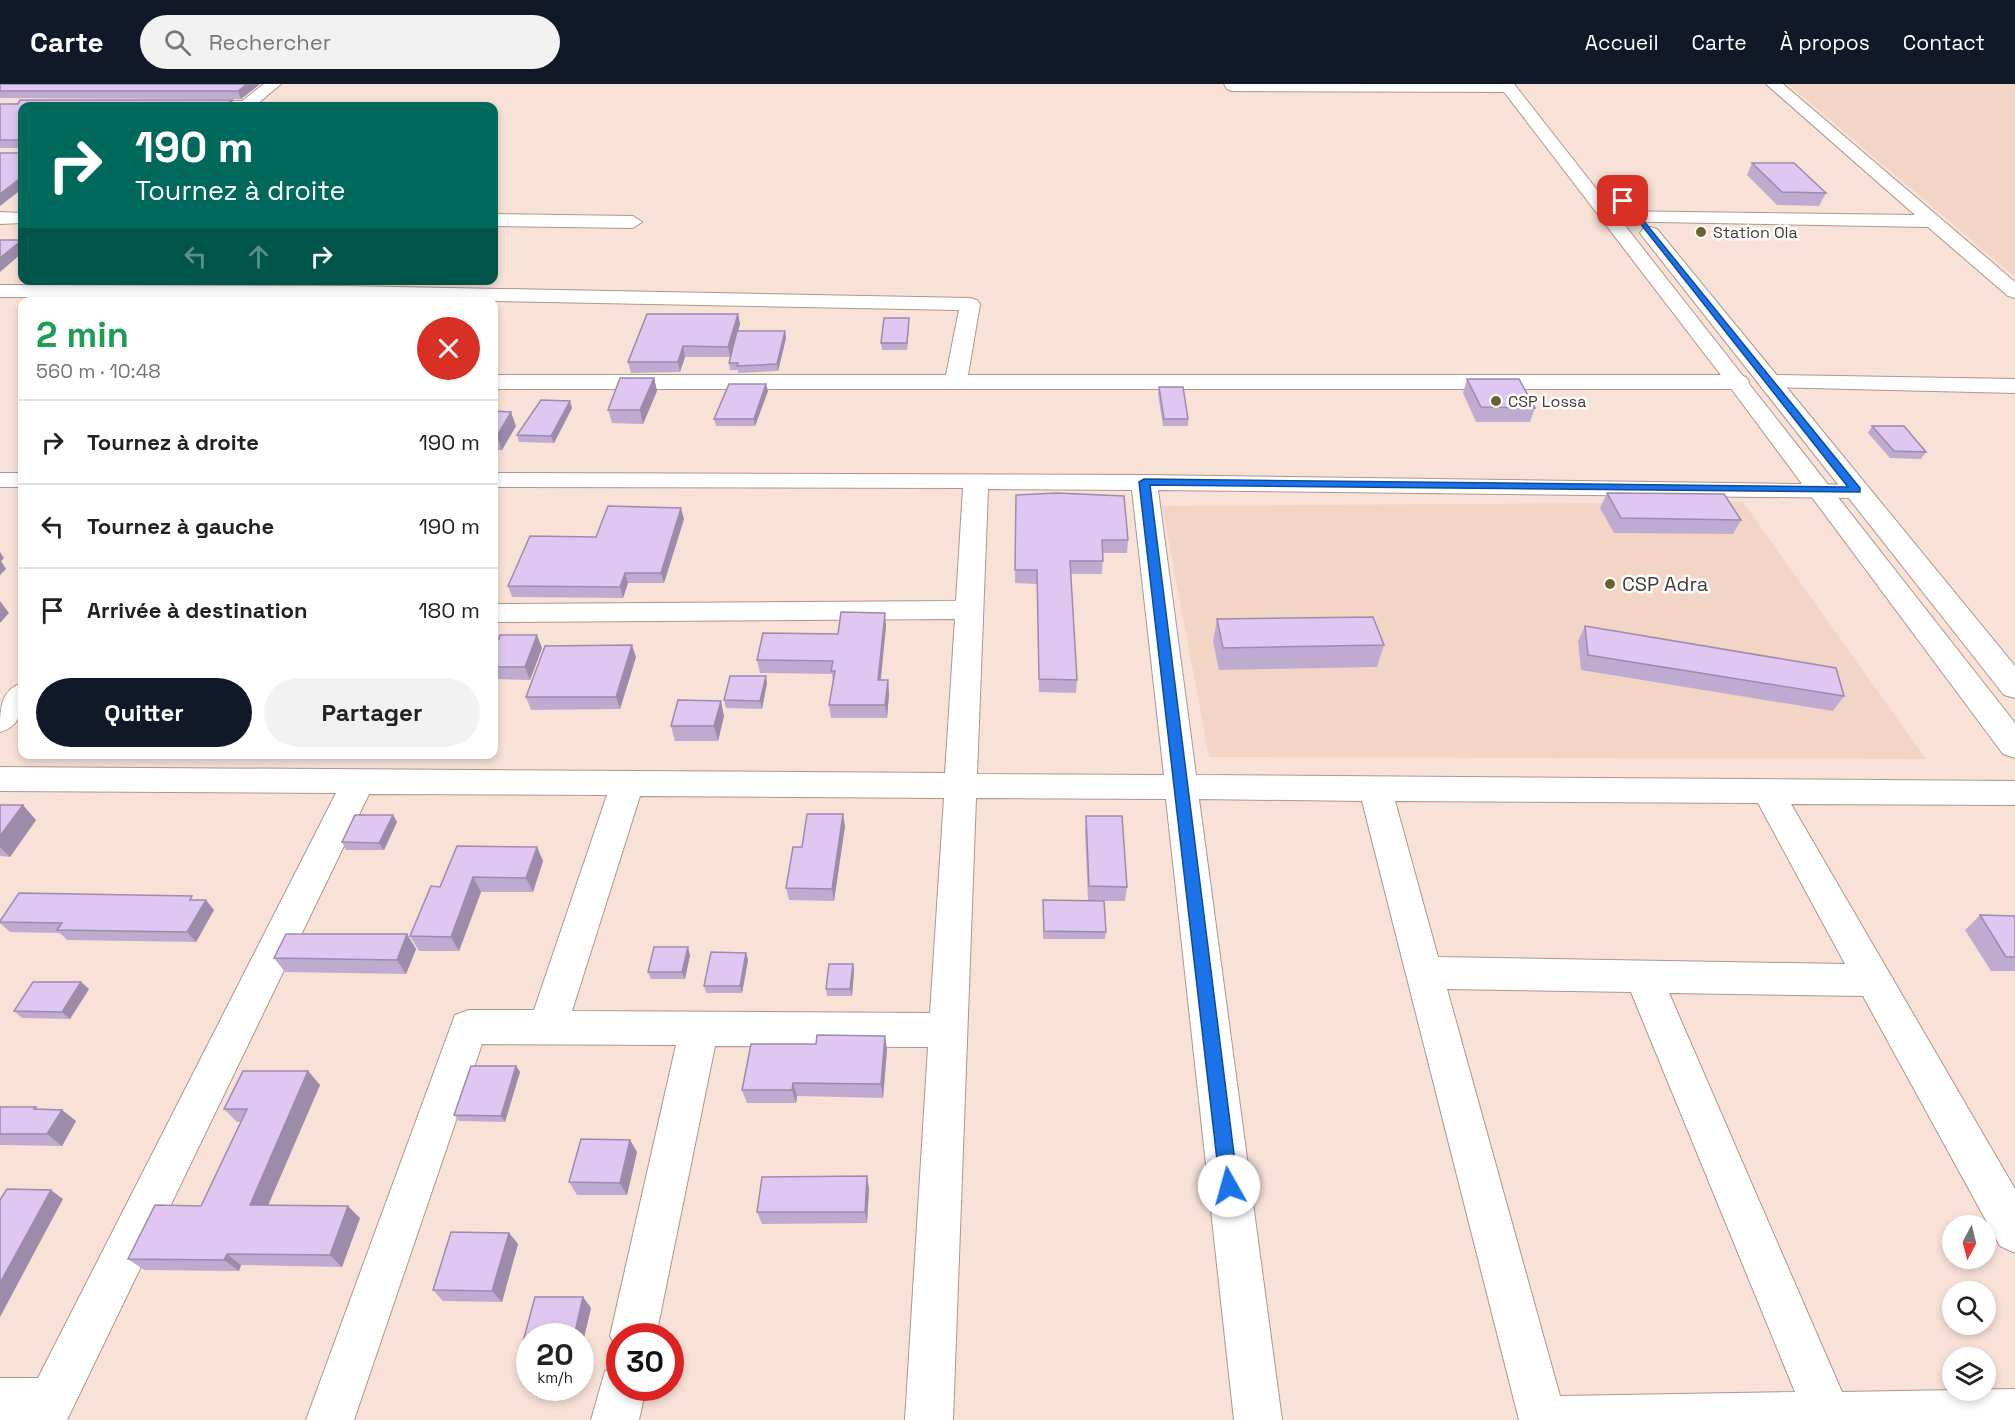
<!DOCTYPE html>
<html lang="fr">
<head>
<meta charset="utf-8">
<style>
	:root { --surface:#fff; --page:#f2f2f2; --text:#222; --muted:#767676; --line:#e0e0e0; --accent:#111827 }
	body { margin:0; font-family:"Space Grotesk",sans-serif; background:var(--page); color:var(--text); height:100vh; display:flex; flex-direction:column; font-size:22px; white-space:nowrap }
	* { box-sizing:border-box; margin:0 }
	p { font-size:20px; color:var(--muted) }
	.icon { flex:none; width:33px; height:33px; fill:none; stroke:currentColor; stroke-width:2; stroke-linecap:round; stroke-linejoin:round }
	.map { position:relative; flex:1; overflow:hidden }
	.panel { position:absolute; left:18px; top:213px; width:480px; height:462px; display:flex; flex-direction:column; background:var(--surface); border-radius:12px; box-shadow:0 3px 9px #0003 }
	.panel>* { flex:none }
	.top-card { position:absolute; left:18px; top:18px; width:480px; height:183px; border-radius:12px; box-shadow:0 3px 9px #0003; background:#00695c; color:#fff; overflow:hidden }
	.needle { width:39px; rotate:187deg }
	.tools { position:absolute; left:1942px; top:1131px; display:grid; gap:12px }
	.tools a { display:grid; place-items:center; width:54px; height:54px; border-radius:50%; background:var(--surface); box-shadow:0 3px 9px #0003; font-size:30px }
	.speed { position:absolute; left:516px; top:1239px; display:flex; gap:12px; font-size:30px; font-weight:700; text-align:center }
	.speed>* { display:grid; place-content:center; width:78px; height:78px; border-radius:50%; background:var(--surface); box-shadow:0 3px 9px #0003; line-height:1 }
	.speed small { font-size:15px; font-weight:400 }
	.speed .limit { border:9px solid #d22; background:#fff; color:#111 }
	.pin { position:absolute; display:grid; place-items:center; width:51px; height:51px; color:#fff; margin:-26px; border-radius:12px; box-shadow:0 3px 9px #0006 }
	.me { position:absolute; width:66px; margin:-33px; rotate:353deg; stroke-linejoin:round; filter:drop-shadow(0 0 4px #0008) }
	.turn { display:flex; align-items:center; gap:21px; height:126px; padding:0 18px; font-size:27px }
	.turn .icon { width:78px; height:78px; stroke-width:2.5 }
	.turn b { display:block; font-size:42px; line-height:51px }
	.lanes { display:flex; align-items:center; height:57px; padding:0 18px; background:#0003; justify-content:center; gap:30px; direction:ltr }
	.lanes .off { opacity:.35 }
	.round { display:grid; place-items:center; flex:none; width:63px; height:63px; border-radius:32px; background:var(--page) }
	.headline { display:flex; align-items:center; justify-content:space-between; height:102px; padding:0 18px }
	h1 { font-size:36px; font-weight:700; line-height:45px; color:#1e9e55 }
	.button { display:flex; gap:12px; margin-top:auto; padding:12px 18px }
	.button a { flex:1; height:69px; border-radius:36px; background:var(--accent); color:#fff; font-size:24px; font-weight:700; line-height:69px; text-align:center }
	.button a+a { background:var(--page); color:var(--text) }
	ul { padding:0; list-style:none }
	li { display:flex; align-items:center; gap:18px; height:84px; padding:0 18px; border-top:2px solid var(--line) }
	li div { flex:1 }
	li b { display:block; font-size:22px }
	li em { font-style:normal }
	header { display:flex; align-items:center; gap:36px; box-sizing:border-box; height:84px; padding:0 30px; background:var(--accent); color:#fff }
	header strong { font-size:28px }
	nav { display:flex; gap:33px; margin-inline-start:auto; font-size:21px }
	.search { width:420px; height:54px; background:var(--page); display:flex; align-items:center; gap:15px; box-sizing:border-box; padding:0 21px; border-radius:33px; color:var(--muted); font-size:22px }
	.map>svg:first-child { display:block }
	.built { fill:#f2d5c7 }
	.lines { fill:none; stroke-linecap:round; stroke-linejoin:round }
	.street-casing { stroke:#ac978e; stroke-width:2 }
	.secondary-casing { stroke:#ac978e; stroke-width:2 }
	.street { fill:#fff; fill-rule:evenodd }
	.secondary { fill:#fff; fill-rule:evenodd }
	.wall { fill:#c0abd0 }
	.shaded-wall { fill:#9c8ba9 }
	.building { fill:#dfc7f2; stroke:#9c8ba9; stroke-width:1.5 }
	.route { fill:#1a73e8; stroke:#114b97; stroke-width:1.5 }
	.poi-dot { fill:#6c612e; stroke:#fff; stroke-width:2 }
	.labels { text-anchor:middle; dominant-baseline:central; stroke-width:5; stroke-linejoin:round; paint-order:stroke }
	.far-poi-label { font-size:16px; fill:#443b37; stroke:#fff; text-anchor:start }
	.poi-label { font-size:20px; fill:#443b37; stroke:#fff; text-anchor:start }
</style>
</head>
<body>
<header>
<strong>Carte</strong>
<div class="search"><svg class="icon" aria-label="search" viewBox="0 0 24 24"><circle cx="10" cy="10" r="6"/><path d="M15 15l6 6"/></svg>Rechercher</div>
<nav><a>Accueil</a><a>Carte</a><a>À propos</a><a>Contact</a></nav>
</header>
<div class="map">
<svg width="2015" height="1336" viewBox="0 0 2015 1336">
	<rect width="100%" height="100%" fill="#f8e2d8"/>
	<path class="built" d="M1788,0H2015V193Z
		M1743,418L1926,675L1209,673L1162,422Z"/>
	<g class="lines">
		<g class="street-casing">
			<path id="street" d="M264,0H281L255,22H182L190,17H242Z
				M1224,0H1514L1516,3L1508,8L1232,7L1227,5Z
				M1766,0H1783L2015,198V214L2008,212L1928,143L1602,137L1600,133L1609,127L1915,131Z
				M0,128L22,129V139L0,140Z
				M494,130L633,132L642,138L633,144L494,142Z
				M0,201L348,202L970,214L977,216L980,220L968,291H1738L1746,293L1749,298L1746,303L1738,305H494V291H946L959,226L348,214L0,213Z
				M1771,291L2015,295V309L1763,303L1760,298L1763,293Z
				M0,389H22V403H0Z
				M494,389L1144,391L1865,401L1869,406L1865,411L1856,414L1158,406L1196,691L2015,697V721L1791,720L2015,1105V1169L2000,1162L1863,912L1669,909L1842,1308L2015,1305V1336H1519L1362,717L1199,715L1282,1336H1234L1166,715L976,714L953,1336H905L928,963L715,962L656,1252H620V1269L610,1252L676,961L482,960L354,1336H306L455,931L469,926H534L607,711L369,710L67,1336H0V1294H38L336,709L0,707V683L945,689L955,535L494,538V520L956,517L963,404L494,403ZM988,405L1132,406L1164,691L977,690ZM640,712L944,714L930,929L572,927ZM1395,717L1758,719L1845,880L1438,873ZM1447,905L1631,908L1795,1308L1560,1312Z
				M22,599C24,620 24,641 0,648C0,626 0,606 22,599Z
				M620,1282V1304H646L639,1336H591L605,1287Z"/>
		</g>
		<g class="secondary-casing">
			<path id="secondary" d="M1498,0H1514L2015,639V674L2003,670L1730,303Z
				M1650,143L1657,145L2015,582V614L2004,611L1643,153L1640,149L1643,145Z"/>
		</g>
		<use href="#street" class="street"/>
		<use href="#secondary" class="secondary"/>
	</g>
	<path class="wall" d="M0,0H260L241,15L0,14Z
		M232,16L234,22H22V105L19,64H0V20Z
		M1752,79L1826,109L1819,122L1777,121L1747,91Z
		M738,230L740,240L738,247H785L786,254L778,287L738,289V286H730L729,279L730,273H685L680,288L631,289L628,278Z
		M909,234L907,266H882L881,259Z
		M22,239V250L18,243Z
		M654,294L657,307L643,340L612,339L608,326Z
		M1467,295L1535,324L1530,338H1476L1463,309Z
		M1159,303L1188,335V342H1163L1158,310Z
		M768,307L755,342H716L714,335Z
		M572,324L554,359L519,358L517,351Z
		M494,327L516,342L502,366H494Z
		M1872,342L1926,368L1921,375L1890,374L1868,349Z
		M1607,409L1741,436L1733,450L1614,449L1600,424Z
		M1016,411L1128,456L1127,469H1103L1102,490H1071L1077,596L1076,609L1039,608L1037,500L1015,499Z
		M684,435L664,499H628L623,514L512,513L508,502Z
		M1217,535L1384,561L1377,583L1219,586L1213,558Z
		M886,542L881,596H888L889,610L887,634H831L829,621L833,598L832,590L760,589L757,576L838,550Z
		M1585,542L1844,612L1833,627L1581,586L1578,557Z
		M494,555H499L542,564L530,596L494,595Z
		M636,573L620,625L531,626L526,613Z
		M767,599L762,625L726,624L724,616Z
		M724,632L718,657H675L671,642Z
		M0,721L36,736L10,773L0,772Z
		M393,731L397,738L384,766H346L342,758Z
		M1086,732L1127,803L1125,817H1104L1106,848L1105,855H1043V816L1088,817L1085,747Z
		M845,742L834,817L789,816L786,804L802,763Z
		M537,763L543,777L533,808H481L459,867H419L410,852L440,803Z
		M196,816L214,826L196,858L67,856L60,849L10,848L0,839V837Z
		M1980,831L2015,832V887H1991L1965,846Z
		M407,850L416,865L406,890L285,888L274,874Z
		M746,869L748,876L742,909H706L704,902Z
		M690,871L685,895H651L648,888Z
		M853,880L854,887L852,912H827L826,905Z
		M81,898L89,905L70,935L22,934L14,927Z
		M816,960L887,965L883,1014L797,1012L796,1019H747L742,1006Z
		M516,982L520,988L505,1038L459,1037L454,1031Z
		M308,987L320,1001L268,1121L360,1134L342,1183L241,1181L239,1187L144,1186L128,1175L201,1122L241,1038H237L224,1025Z
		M0,1023H36L38,1025L62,1026L76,1037L62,1062L0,1061Z
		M630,1056L637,1068L627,1111H577L569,1098Z
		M869,1105L867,1139L762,1140L757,1128Z
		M509,1149L518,1160L502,1218L443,1217L433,1206Z
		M535,1213H583L591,1224L580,1270V1252H530V1274L521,1265Z"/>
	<path class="shaded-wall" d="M247,0H260L241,15L238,7Z
		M232,16L234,22H224Z
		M22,93V105L0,122V110Z
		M22,156V169L0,188V174Z
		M738,230L740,240L730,273L728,263Z
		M909,234V241L907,266V259Z
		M785,247L786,254L778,287L777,280Z
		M683,262L685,273L680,288L678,278Z
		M654,294L657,307L643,340L640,326Z
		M766,300L768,307L755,342L754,335Z
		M570,317L572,324L554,359L551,352Z
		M511,328L516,342L502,366L497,352Z
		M681,424L684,435L664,499L661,489Z
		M0,468L4,474L1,477L6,485L0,491Z
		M625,489L628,499L623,514L620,503Z
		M0,517L9,529L0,539Z
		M885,529L886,542L879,610L878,596Z
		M537,551L542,564L530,596L525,583Z
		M632,561L636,573L620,625L616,613Z
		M766,592L767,599L762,625L760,617Z
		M888,596L889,610L887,634L885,621Z
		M721,617L724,632L718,657L714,642Z
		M23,721L36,736L10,773L0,763V752Z
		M843,730L845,742L834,817L832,805Z
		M393,731L397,738L384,766L379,759Z
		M537,763L543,777L533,808L526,794Z
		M473,793L481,808L459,867L451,853Z
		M206,816L214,826L196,858L187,848Z
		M407,850L416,865L406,890L397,876Z
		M688,863L690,871L685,895L682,888Z
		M746,869L748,876L742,909L740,902Z
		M853,880L854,887L852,912L850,905Z
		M81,898L89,905L70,935L62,928Z
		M885,952L887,965L883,1014L881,1000Z
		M516,982L520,988L505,1038L501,1032Z
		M308,987L320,1001L263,1133L250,1121Z
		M793,999L797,1012L796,1019L792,1006Z
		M62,1026L76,1037L62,1062L47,1050Z
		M630,1056L637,1068L627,1111L620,1099Z
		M867,1092L869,1105L867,1139L865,1128Z
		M51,1106L63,1115L0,1233V1199Z
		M348,1122L360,1134L342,1183L330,1171Z
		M509,1149L518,1160L502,1218L492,1207Z
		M227,1170L241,1181L239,1187L224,1176Z
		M583,1213L591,1224L580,1270V1252H574Z"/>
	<path class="building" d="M0,0H247L238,7H0Z
		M20,16H232L224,22H22V93L0,110V69H19V56H0V20H18Z
		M298,19L295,22H256L260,20Z
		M1752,79H1794L1826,109L1782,108Z
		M0,156H22L0,174Z
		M49,216L87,217L48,218Z
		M647,230H738L728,263L683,262L678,278H628Z
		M884,234H909L907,259H881Z
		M737,247H785L777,280L737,282L738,279H729Z
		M620,294H654L640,326H608Z
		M1467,295H1519L1535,324L1481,323Z
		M729,300H766L754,335H714Z
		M1159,303H1183L1188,335H1164Z
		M541,316L570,317L551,352L517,351Z
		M494,327L511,328L497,352H494Z
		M1872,342H1904L1926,368L1894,367Z
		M1057,409L1124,412L1128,456H1102L1103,477H1070L1077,596L1039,595L1037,486H1015L1016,411Z
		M1607,409L1724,410L1741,436L1621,434Z
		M608,422L681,424L661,489H625L620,503L508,502L530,452L596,453Z
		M841,528L885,529L878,596H888L885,621H829L835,587H831L833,577L757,576L763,549L838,550Z
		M1373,533L1384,561L1223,564L1217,535Z
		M1585,542L1836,584L1844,612L1588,571Z
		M500,551H537L525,583H494V555H499Z
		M632,561L616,613H526L545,562Z
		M730,592H766L760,617L724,616Z
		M678,616L721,617L714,642H671Z
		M0,721H23L0,752Z
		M807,730H843L832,805L786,804L793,763H802Z
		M355,731H393L379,759L342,758Z
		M1086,732H1122L1127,803L1089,802Z
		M457,762L537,763L526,794L473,793L451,853L410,852L431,802L440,803Z
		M19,809L192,812L190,816H206L187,848L57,846L62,839L0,838V837Z
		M1043,816L1104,817L1106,848L1044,847Z
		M1980,831L2015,832V873H2006Z
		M286,850H407L397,876L274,874Z
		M654,863H688L682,888H648Z
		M711,868L746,869L740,902H704Z
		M829,880H853L850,905H826Z
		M33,898H81L62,928L14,927Z
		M817,951L885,952L881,1000L793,999L792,1006H742L751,960H816Z
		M471,982H516L501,1032L454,1031Z
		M243,987H308L250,1121L348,1122L330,1171L227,1170L224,1176L128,1175L155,1121L201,1122L247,1025H224Z
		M0,1023H36L34,1025L62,1026L47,1050H0Z
		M581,1055L630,1056L620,1099L569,1098Z
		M867,1092L865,1128H757L762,1093Z
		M7,1105L51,1106L0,1199V1116Z
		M451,1148L509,1149L492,1207L433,1206Z
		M535,1213H583L574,1252H530V1265H521Z"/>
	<path class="route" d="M1621,115H1626L1860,404V408L1150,401L1238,1102L1236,1108L1229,1111L1223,1108L1220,1102L1139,398L1144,395L1848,403Z"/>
	<g class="poi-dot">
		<circle cx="1701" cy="148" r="6"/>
		<circle cx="1496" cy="317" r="6"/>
		<circle cx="1610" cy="500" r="6"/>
	</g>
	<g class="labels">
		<g class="far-poi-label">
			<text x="1713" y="148">Station Ola</text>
			<text x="1508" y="317">CSP Lossa</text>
		</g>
		<g class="poi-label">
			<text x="1622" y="500">CSP Adra</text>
		</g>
	</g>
</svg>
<div class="tools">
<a><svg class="needle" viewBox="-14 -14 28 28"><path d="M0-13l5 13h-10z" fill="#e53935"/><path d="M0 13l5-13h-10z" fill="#767676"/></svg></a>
<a><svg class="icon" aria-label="search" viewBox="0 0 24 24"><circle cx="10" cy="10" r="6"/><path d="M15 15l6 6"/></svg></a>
<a><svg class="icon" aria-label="layers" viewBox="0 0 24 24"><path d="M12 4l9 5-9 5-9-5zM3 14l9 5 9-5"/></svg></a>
</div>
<div class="speed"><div>20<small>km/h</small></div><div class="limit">30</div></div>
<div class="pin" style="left:1623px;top:117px;background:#d93025"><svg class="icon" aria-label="arrive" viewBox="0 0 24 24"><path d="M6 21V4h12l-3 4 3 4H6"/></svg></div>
<svg class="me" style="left:1229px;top:1102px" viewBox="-20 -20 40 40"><circle r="19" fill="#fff"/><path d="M0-13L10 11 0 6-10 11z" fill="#1a73e8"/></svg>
<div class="top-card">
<div class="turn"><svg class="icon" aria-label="right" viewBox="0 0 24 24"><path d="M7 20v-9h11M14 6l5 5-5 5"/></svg><div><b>190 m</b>Tournez à droite</div></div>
<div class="lanes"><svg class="icon off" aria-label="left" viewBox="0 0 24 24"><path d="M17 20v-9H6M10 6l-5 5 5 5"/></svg><svg class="icon off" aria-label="ahead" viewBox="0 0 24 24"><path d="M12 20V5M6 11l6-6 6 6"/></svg><svg class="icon" aria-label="right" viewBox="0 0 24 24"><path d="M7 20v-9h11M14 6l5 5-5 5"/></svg></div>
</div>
<section class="panel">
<div class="headline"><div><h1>2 min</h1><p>560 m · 10:48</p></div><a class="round" style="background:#d93025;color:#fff"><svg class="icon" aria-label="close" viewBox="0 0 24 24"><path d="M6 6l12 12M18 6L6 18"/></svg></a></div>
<ul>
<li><svg class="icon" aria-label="right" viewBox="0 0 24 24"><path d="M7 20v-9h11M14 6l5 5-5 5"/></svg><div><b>Tournez à droite</b></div><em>190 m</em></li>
<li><svg class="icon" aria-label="left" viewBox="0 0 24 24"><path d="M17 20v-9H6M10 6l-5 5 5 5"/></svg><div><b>Tournez à gauche</b></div><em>190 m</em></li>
<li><svg class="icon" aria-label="arrive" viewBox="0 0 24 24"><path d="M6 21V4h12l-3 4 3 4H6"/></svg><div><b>Arrivée à destination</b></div><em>180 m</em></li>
</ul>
<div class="button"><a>Quitter</a><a>Partager</a></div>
</section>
</div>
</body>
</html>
